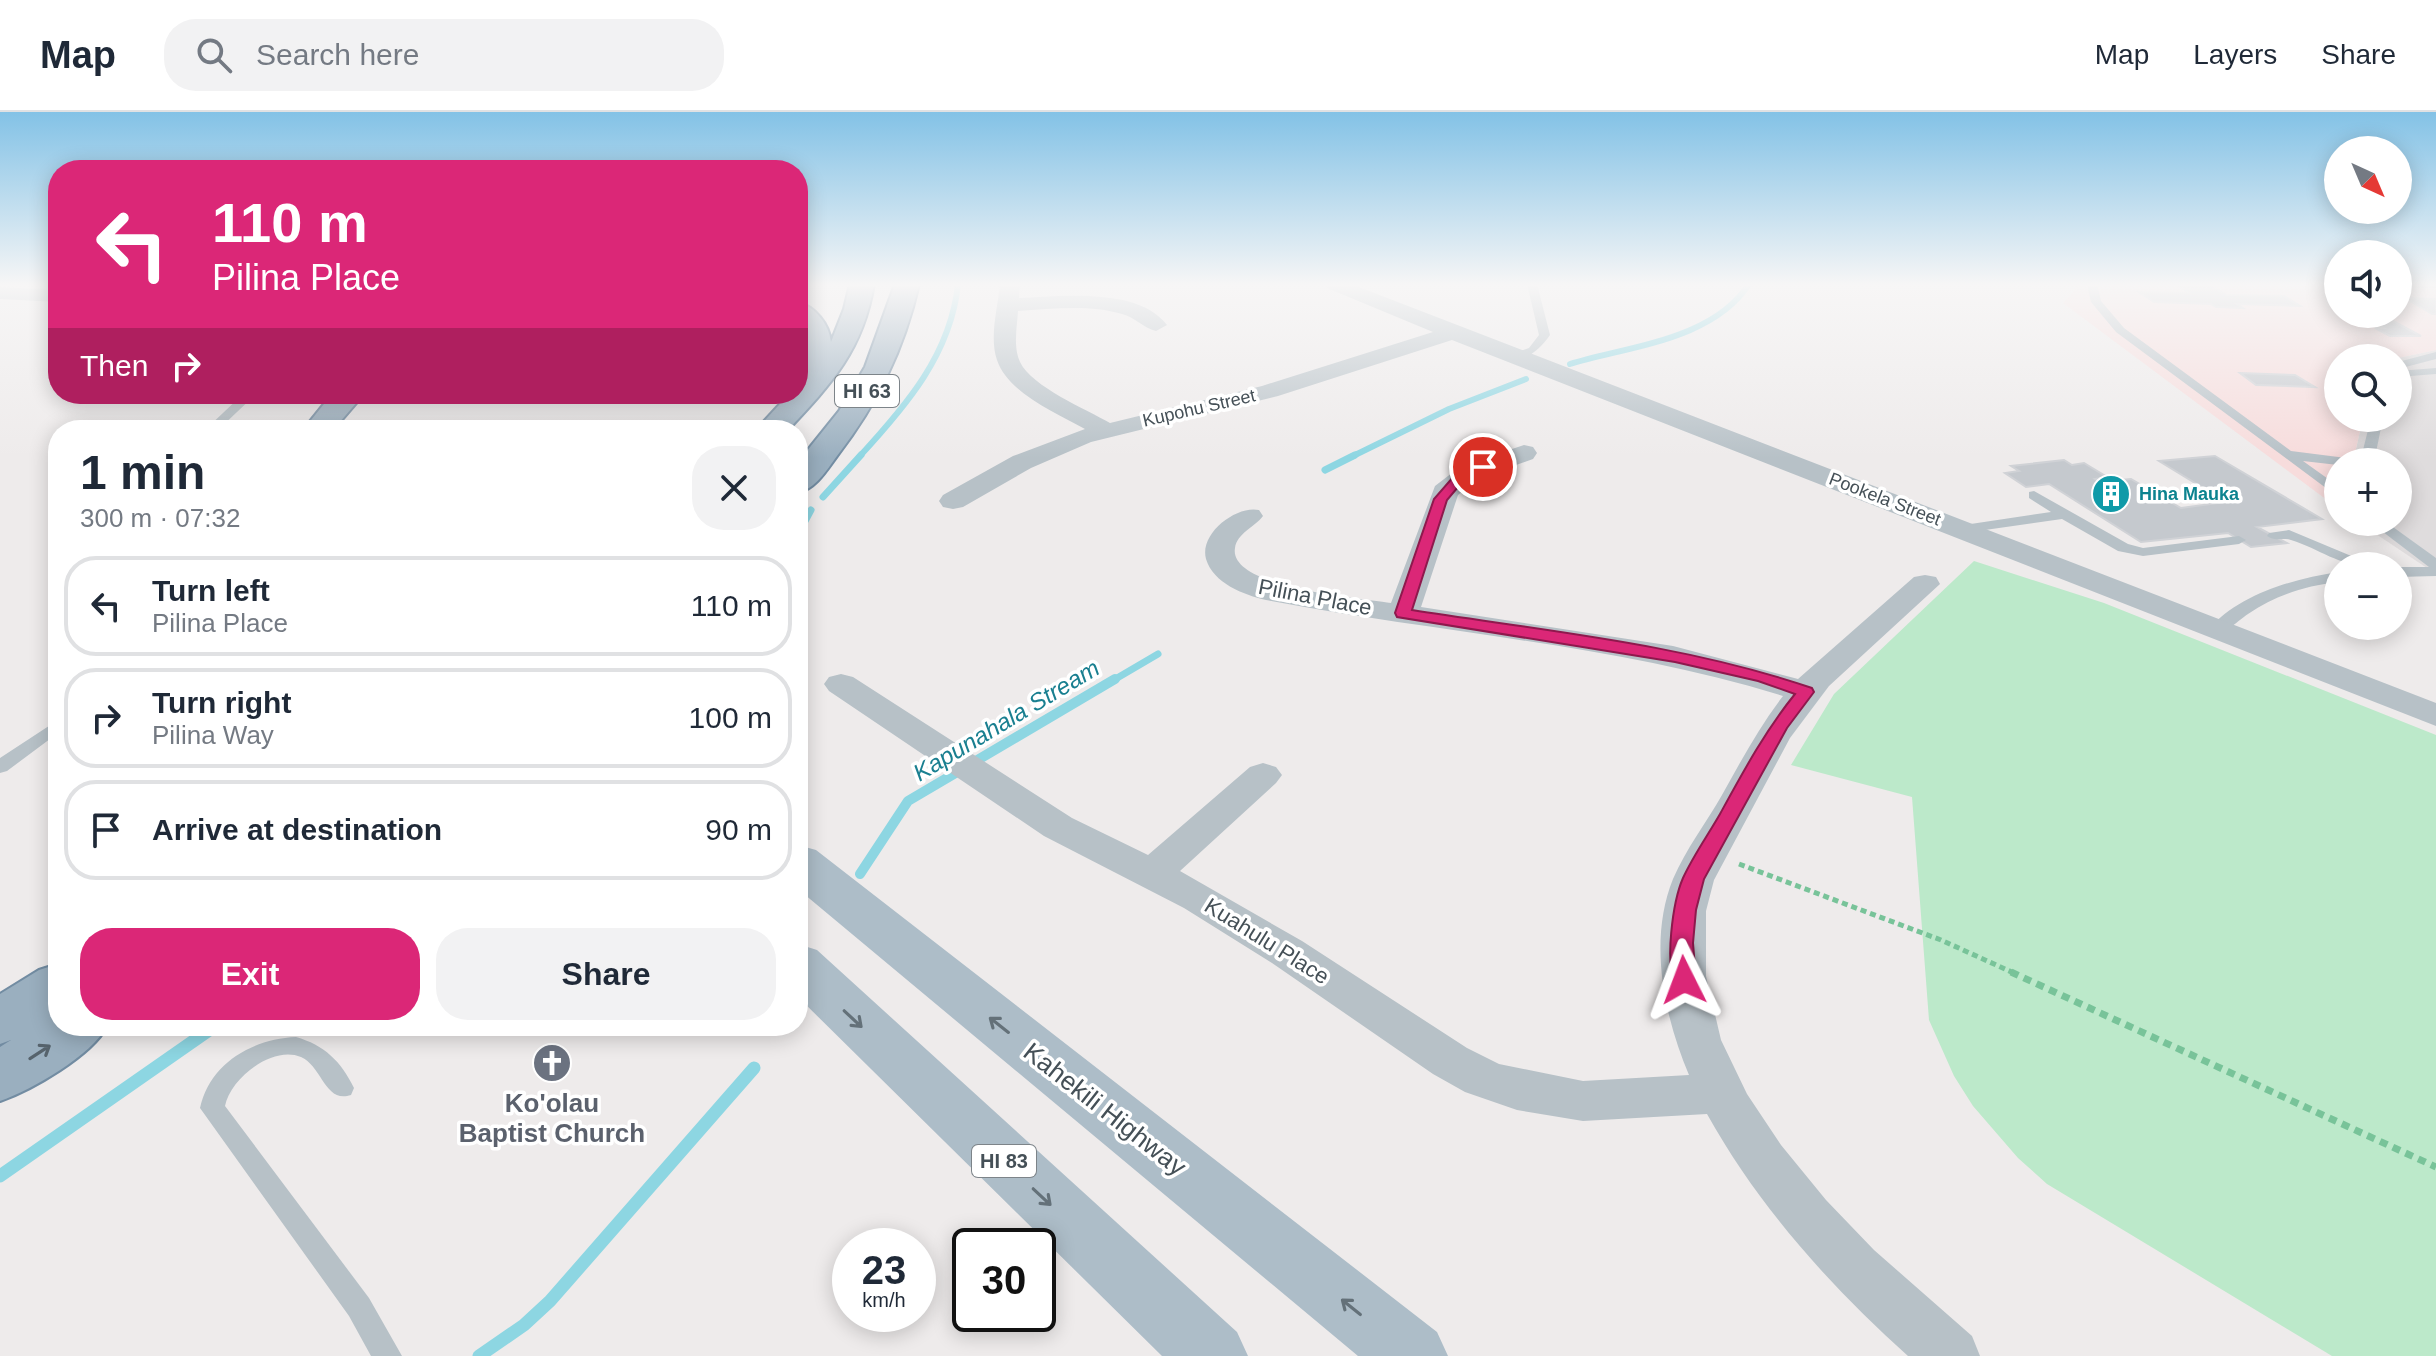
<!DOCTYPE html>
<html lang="en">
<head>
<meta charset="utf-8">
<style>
	:root { --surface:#fff; --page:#f2f2f3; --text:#1f2937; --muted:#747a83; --line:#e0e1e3; --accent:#db2777 }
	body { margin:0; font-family:Arial,sans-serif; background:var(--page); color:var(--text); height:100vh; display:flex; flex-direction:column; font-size:30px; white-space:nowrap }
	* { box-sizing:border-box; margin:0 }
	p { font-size:26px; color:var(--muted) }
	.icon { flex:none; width:44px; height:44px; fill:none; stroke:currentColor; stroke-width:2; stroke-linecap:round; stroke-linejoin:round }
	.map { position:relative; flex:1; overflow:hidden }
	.drawer { position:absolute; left:48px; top:308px; width:760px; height:616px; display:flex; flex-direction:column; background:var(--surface); border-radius:32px; box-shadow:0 4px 20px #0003 }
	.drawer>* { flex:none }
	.hud { position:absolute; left:48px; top:48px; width:760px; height:244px; border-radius:32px; box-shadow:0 4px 20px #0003; background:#db2777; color:#fff; overflow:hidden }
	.needle { width:52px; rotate:136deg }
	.tools { position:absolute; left:2324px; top:24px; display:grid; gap:16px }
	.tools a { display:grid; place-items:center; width:88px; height:88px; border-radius:50%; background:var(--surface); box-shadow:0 4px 20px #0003; font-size:40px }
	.speed { position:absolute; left:832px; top:1116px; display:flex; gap:16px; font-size:40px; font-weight:700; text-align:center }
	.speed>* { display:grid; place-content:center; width:104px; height:104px; border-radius:50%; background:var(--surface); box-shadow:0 4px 20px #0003; line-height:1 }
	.speed small { font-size:20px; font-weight:400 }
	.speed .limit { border:4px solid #111; border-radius:12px; background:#fff; color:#111 }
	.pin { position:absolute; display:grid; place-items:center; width:68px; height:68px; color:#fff; margin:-34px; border:4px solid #fff; border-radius:50%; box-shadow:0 2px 8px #0007 }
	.me { position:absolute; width:88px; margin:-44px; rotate:357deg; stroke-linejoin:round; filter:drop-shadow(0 0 6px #0008) }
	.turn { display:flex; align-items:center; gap:28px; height:168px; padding:0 32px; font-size:36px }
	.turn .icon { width:104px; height:104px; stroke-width:2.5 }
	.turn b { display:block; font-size:56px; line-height:68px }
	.then { display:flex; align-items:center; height:76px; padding:0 32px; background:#0003; gap:16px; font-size:30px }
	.round { display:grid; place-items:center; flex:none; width:84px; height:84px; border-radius:32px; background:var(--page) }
	.head { display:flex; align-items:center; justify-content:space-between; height:136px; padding:0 32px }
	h1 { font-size:48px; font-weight:800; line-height:60px }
	.primary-button { display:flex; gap:16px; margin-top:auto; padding:16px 32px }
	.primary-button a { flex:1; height:92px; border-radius:32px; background:var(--accent); color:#fff; font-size:32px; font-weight:800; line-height:92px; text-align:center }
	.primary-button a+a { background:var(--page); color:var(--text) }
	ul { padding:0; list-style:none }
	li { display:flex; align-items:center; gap:24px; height:100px; margin:0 16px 12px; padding:0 16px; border:4px solid var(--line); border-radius:32px }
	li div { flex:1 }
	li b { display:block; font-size:30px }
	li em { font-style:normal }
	header { display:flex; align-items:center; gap:48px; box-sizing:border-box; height:112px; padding:0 40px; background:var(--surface); border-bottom:2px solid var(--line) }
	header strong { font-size:38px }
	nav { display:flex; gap:44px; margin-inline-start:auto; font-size:28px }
	.search { width:560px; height:72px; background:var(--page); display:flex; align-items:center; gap:20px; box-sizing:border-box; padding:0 28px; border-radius:32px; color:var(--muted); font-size:30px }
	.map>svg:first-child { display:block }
	.education { fill:#dfdcdd }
	.medical { fill:#f7dcdc }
	.green { fill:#bce9ca }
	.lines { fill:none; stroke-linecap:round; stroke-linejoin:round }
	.stream-far3 { stroke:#8dd6e2; stroke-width:6 }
	.stream-far2 { stroke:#8dd6e2; stroke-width:7 }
	.stream-far1 { stroke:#8dd6e2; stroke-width:10 }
	.stream { stroke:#8dd6e2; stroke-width:13 }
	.building { fill:#c5c9ce; stroke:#d0d2d6; stroke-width:2 }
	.trunk-casing { stroke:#728ca2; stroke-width:4 }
	.path-far1 { stroke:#78c399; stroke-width:5; stroke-dasharray:6 4; stroke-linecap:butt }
	.path { stroke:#78c399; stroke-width:7; stroke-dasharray:8 6; stroke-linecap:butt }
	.service { fill:#b7c1c7; fill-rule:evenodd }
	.minor { fill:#b7c1c7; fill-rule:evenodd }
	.primary { fill:#adbdc8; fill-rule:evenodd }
	.trunk { fill:#9aafbf; fill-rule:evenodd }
	.oneway { stroke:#647179 }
	.oneway2 { stroke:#56636c }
	.route { fill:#db2777; stroke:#8e194d; stroke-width:2 }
	.labels { text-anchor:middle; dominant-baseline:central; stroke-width:7; stroke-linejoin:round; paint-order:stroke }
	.far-street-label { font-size:18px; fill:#455057; stroke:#fff }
	.far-culture-label { font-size:18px; font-weight:bold; fill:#0d838f; stroke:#fff; text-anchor:start }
	.shield { fill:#fff; stroke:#7d8489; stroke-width:2 }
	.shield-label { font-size:20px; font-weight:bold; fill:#455057 }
	.street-label { font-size:22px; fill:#455057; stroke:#fff }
	.water-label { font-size:24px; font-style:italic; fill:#197f90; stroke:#fff }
	.near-worship-label { font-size:26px; font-weight:bold; fill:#5b616d; stroke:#fff }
	.near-street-label { font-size:26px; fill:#455057; stroke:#fff }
</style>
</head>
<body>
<header>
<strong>Map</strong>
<div class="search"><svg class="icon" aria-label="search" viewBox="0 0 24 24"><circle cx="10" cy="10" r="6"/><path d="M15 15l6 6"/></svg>Search here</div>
<nav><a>Map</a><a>Layers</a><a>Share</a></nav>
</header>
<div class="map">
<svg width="2436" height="1244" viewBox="0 0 2436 1244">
	<rect width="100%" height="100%" fill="#eeebeb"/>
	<path class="education" d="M2436,238V462L2358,410H2398V350H2353L2363,306H2398V246Z"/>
	<path class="medical" d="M2080,172H2338V202H2398V172H2436V238L2398,246H2338V306H2363L2353,350H2338V393L2335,394L2063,191Z"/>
	<path class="green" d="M1974,449L2104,491L2436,623V1244H2332L2047,1072L2018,1046L1973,994L1954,964L1929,908L1912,685L1791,653L1834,582Z"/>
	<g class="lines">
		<path class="stream-far3" d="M1570,252C1629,234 1713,228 1749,172
			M859,345C906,294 951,242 958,172
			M1351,345L1449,297L1526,267"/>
		<path class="stream-far2" d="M1325,358L1355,343
			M823,385L861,343
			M798,422L811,398
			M1112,569L1158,542"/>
		<path class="stream-far1" d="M860,762L908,689L1115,567"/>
		<path class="stream" d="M0,1064L215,914
			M479,1244L524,1213L550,1189L754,956"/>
	</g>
	<path class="building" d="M2176,172H2209L2226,183L2284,184L2300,194L2237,192L2243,196L2216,195L2211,192L2154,190L2139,180L2189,181Z
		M2405,186L2436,187V202H2432Z
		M2371,208L2393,209L2421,224H2390L2375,216H2384Z
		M2240,261L2295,263L2315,275L2256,273Z
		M2215,344L2322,407L2257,415L2287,431L2251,435L2228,421L2141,430L2049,372L2026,375L2005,361L2019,359L2011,354L2064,348L2072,353L2084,351L2107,365L2095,367L2100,370L2131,367L2181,396L2226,390L2159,349Z"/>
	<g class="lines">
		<g class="trunk-casing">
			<path id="trunk" d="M850,172H874C863,238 832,271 788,318H756L789,282H798V250L804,224L798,212V190C815,195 829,212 831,230L844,197Z
				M895,172H919C904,237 878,291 837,344C826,359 816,376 798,381V350L839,299L865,255Z
				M332,282H364L333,318H303Z
				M58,852V914H107C92,943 32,978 0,989V935L11,928L0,932V882L39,858Z"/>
		</g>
		<path class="path-far1" d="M1739,752L1941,828L2016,862"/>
		<path class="path" d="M2011,860L2436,1055"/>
		<path class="service" d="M1527,172H1537L1550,223C1540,237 1529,248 1510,247V243L1529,236L1539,223Z
			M2087,172H2097L2101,189L2124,216L2291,339L2354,347L2356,350H2338V353L2303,349L2338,374V385L2116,220L2091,190Z
			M2398,172H2436V176L2399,175Z
			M2436,240V247L2398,257V250Z
			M2436,256V262L2398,265V259Z
			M243,282H256L218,318H205Z
			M2371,306H2383L2374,350H2360Z
			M2034,379L2128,432L2143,436L2239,424L2246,428L2239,432L2143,444L2118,439L2062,407L1964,421L1957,417L1964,413L2051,400L2029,386V380Z
			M2370,410H2386L2436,446V464L2398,465V455H2429Z
			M2289,418L2368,451L2371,454C2338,454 2320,437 2291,428C2282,425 2275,430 2267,424L2269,421Z
			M2338,460V470C2305,474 2276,483 2248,502C2237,509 2225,524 2210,521L2208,518C2239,482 2293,467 2338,460Z
			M58,608V621L7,659L0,661V646Z
			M296,925C324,933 341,949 354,976L351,983C325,992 322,954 301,945C272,933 230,967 225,994L369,1186L402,1244H371L349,1204L200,996C210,951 252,927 296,925Z"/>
		<path class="minor" d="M1000,172H1020L1019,186C1061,184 1139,175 1167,213L1156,219C1143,216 1135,205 1122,202C1089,192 1051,197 1018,199C1017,215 1013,235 1020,250C1032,275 1086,297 1110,311L1262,274L1433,220L1327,176L1324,172H1351L2436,591V614L1452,228L1278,284L1091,330L1031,356L963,395L953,397L943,395L939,389L943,383L1013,344L1085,317C1056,301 1008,281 997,248C989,225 998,195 1000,172Z
			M0,175L58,178V190L0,187Z
			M1524,333L1533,335L1537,341L1533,347L1479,366L1458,383L1421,495L1673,534L1798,567L1914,465L1925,463L1936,465L1940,472L1829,574L1790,626L1714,768L1706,799V864L1721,928L1747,982L1781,1033L1826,1088L1874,1138L1972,1224L1980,1244H1908C1829,1173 1759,1095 1707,1002L1583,1009L1517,998L1465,980L1433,962L1272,851L1184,796L1044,724L829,579L824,572L829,565L841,562L853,565L1072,706L1148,743L1250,655L1263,651L1276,655L1282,663L1276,671L1180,759L1302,829L1467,936L1499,952L1583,969L1689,963C1664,904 1648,829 1673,767C1686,737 1706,711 1722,683C1741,649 1759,615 1783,584C1615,532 1438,521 1266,488C1244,483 1213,471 1206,447C1199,421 1237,393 1259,398L1263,404C1255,415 1237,421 1235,436C1228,476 1363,487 1391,491L1435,374L1461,354Z"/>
		<path class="primary" d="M798,733L816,738L1437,1220L1448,1244H1358L798,777Z
			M798,832L817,838L1237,1220L1248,1244H1162L798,885Z"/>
		<use href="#trunk" class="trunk"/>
	</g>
	<defs><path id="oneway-shaft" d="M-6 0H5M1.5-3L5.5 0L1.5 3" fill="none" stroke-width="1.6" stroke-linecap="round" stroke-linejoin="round" transform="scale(2)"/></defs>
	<g class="oneway">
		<use href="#oneway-shaft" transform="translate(853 907) rotate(43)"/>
		<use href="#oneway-shaft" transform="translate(999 913) rotate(-142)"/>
		<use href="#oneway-shaft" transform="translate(1042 1085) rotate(43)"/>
		<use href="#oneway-shaft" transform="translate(1351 1195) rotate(-141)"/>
	</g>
	<use class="oneway2" href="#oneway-shaft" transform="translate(40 940) rotate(-33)"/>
	<linearGradient id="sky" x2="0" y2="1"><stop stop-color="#83c2e6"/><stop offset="0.5" stop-color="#f7f6f6"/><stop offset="1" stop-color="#f7f6f6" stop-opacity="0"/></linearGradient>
	<rect width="2436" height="346" fill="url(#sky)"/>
	<path class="route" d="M1478,352L1489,355L1463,369L1447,388L1412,498C1546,519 1683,532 1812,576L1814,580L1787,616L1704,767L1696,798L1693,831L1696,868L1692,874L1684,877L1676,874C1664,852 1673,789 1683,766C1693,744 1708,723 1720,702C1743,660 1765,619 1795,582L1758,569L1675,550L1397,505L1395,501L1434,387L1454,364Z"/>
	<defs>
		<g id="building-disc" transform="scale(2)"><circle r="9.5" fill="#0f9aa8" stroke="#fff"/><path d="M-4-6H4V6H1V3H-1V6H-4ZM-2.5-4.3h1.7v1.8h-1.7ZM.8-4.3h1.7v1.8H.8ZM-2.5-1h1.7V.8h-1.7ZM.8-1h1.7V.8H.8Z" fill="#fff"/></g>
		<g id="church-disc" transform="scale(2)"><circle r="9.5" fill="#6b7280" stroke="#fff"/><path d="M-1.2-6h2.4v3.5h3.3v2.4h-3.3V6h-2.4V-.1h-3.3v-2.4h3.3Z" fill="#fff"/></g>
	</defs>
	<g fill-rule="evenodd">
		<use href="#building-disc" x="2111" y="382"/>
		<use href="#church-disc" x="552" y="951"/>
	</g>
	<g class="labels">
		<g class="far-street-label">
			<text transform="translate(1199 296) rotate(-13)">Kupohu Street</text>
			<text transform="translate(1885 387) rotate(21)">Pookela Street</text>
		</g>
		<g class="far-culture-label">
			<text x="2139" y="382">Hina Mauka</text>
		</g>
		<g class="shield">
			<rect x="835" y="263" width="64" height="32" rx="6"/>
			<rect x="972" y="1033" width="64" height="32" rx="6"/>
		</g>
		<g class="shield-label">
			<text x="867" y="279">HI 63</text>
			<text x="1004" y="1049">HI 83</text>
		</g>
		<g class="street-label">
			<text transform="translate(1315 485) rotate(11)">Pilina Place</text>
			<text transform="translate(1267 829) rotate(32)">Kuahulu Place</text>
		</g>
		<g class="water-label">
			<text transform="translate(1006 608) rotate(-31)">Kapunahala Stream</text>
		</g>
		<g class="near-worship-label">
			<text x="552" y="991">Ko'olau<tspan x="552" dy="30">Baptist Church</tspan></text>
		</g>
		<g class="near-street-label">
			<text transform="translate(1105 997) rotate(38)">Kahekili Highway</text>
		</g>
	</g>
</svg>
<div class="tools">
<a><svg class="needle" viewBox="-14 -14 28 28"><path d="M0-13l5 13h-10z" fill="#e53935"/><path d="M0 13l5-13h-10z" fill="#747a83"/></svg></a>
<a><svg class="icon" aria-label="sound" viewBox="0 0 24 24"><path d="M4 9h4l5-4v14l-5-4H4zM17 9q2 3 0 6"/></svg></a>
<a><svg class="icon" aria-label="search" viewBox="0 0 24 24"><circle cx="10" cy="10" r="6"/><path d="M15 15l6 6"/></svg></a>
<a>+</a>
<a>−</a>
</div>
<div class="speed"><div>23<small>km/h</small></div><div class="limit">30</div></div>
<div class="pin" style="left:1483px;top:355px;background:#d93025"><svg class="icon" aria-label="arrive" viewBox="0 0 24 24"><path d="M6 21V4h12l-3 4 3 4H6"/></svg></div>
<svg class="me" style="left:1684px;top:868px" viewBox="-20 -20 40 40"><path d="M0-17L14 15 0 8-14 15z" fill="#db2777" stroke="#fff" stroke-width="4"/></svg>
<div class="hud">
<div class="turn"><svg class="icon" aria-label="left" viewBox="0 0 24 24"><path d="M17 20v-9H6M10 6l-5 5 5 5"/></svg><div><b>110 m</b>Pilina Place</div></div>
<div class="then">Then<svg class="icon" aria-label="right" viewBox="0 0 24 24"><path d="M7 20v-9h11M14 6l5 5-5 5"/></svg></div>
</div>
<section class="drawer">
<div class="head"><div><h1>1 min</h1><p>300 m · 07:32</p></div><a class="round"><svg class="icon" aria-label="close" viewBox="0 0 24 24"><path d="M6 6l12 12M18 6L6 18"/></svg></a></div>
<ul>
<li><svg class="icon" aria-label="left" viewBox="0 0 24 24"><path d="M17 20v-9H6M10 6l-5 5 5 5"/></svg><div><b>Turn left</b><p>Pilina Place</p></div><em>110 m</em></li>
<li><svg class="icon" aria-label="right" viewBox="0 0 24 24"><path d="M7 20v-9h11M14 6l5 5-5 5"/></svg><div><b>Turn right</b><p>Pilina Way</p></div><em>100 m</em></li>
<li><svg class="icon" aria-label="arrive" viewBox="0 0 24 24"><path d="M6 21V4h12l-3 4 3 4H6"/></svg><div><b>Arrive at destination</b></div><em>90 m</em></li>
</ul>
<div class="primary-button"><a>Exit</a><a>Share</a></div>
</section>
</div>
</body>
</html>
